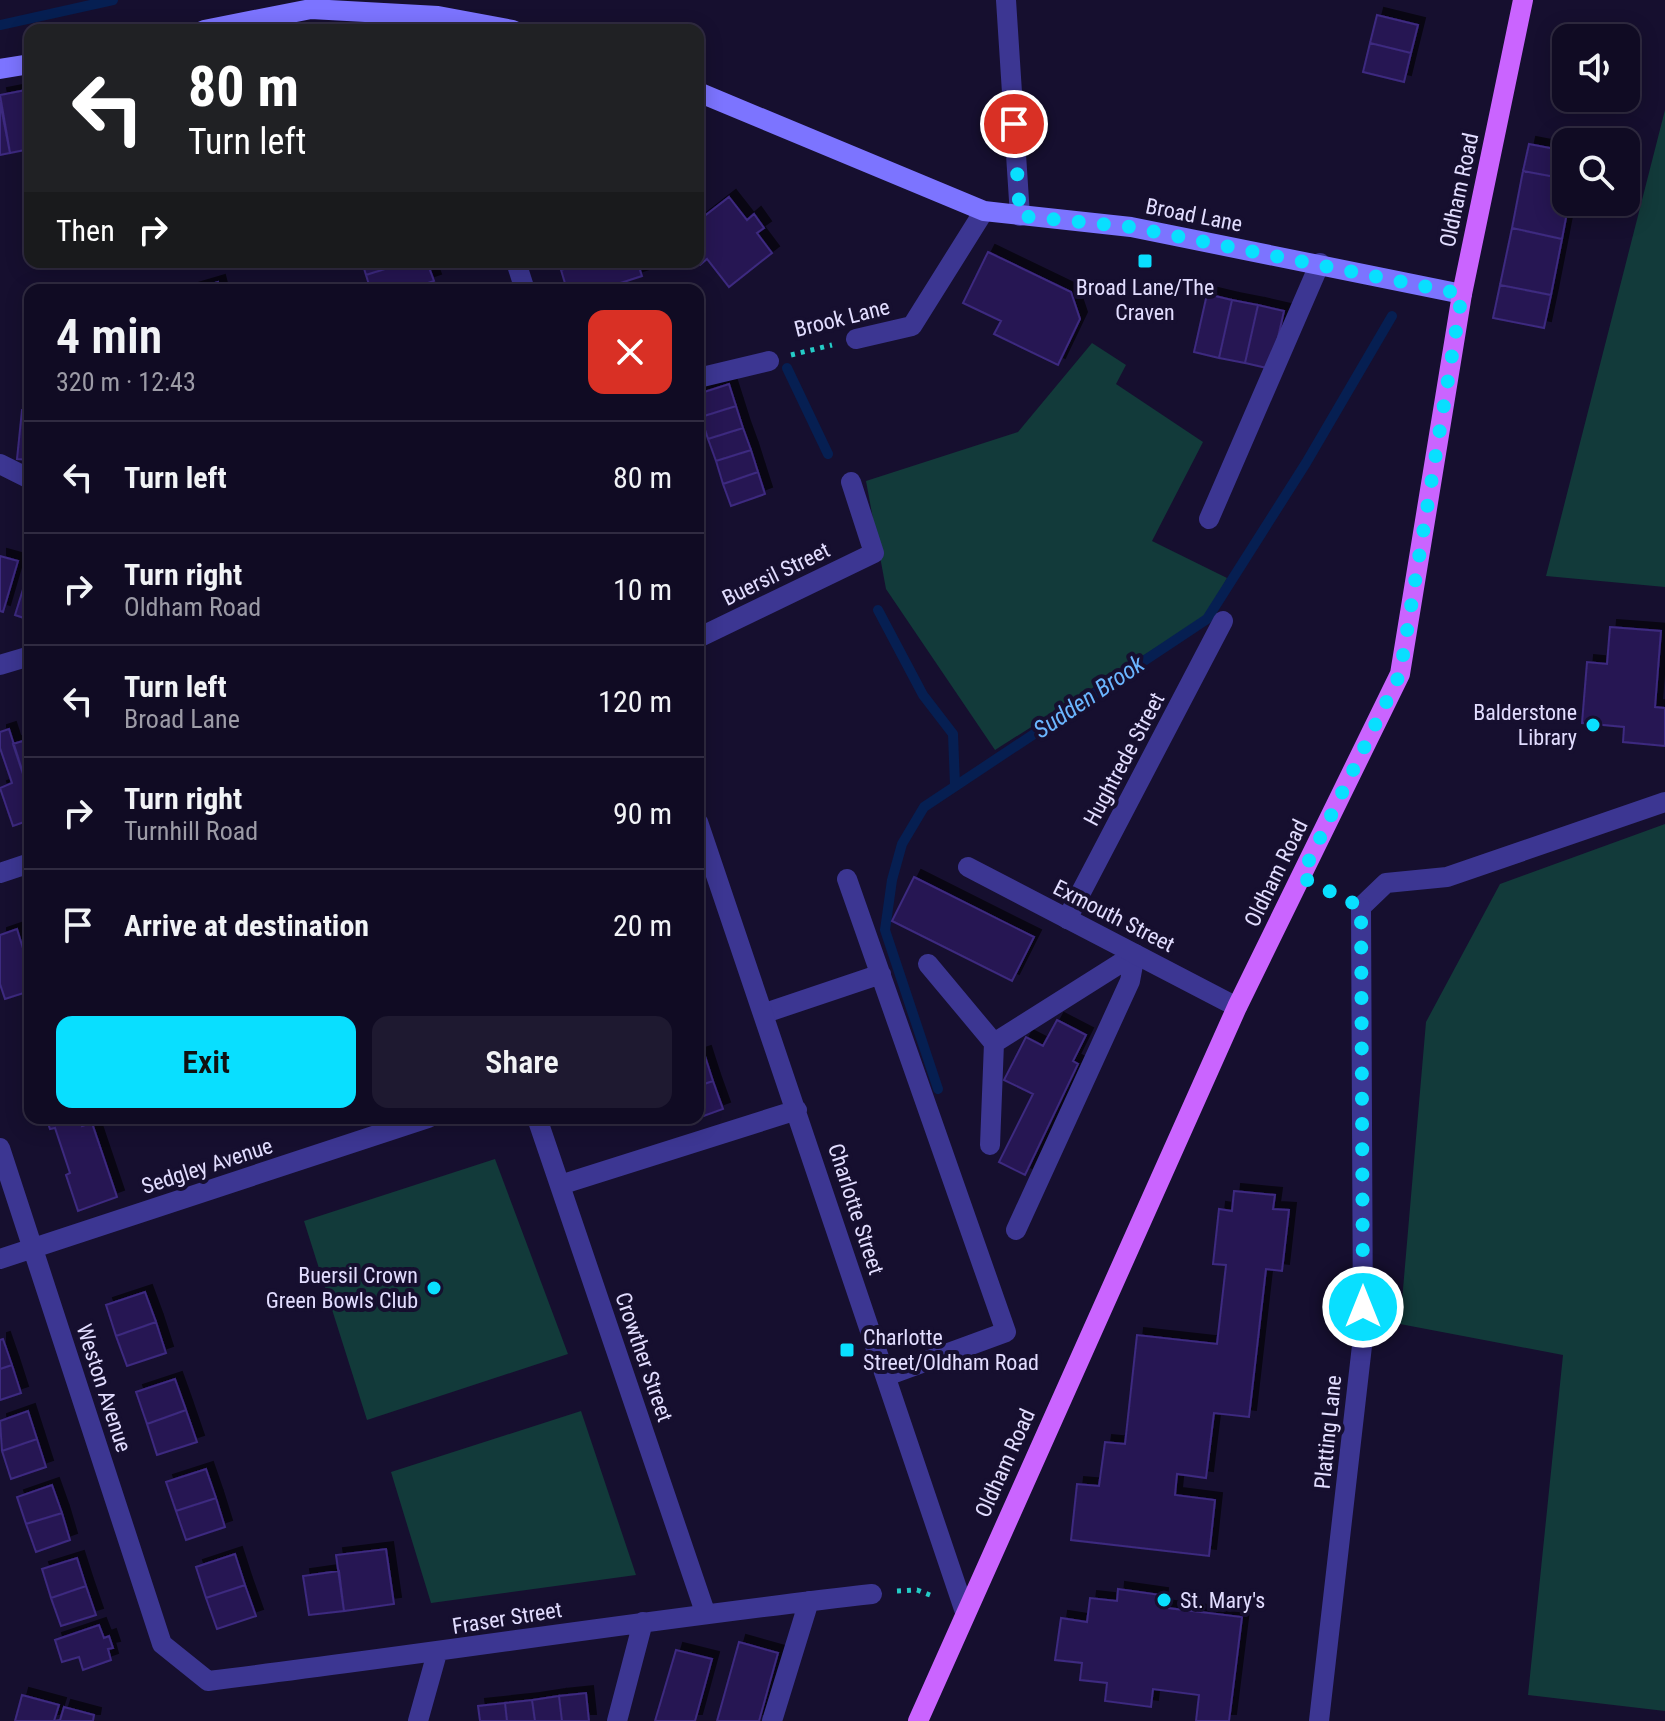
<!DOCTYPE html>
<html lang="en">
<head>
<meta charset="utf-8">
<style>
	:root { --surface:#100b23; --page:#1e1930; --text:#f1f3f6; --muted:#9c9ba6; --line:#302b41; --accent:#09dfff }
	body { margin:0; font-family:"Roboto Condensed",sans-serif; background:var(--page); color:var(--text); height:100vh; display:flex; flex-direction:column; font-size:30px; white-space:nowrap }
	* { box-sizing:border-box; margin:0 }
	p { font-size:26px; color:var(--muted) }
	.icon { flex:none; width:44px; height:44px; fill:none; stroke:currentColor; stroke-width:2; stroke-linecap:round; stroke-linejoin:round }
	.map { position:relative; flex:1; overflow:hidden }
	.drawer { position:absolute; left:24px; top:284px; width:680px; height:840px; display:flex; flex-direction:column; background:var(--surface); border-radius:16px; box-shadow:0 4px 20px #0003,0 0 0 2px var(--line) }
	.drawer>* { flex:none }
	.guide { position:absolute; left:24px; top:24px; width:680px; height:244px; border-radius:16px; box-shadow:0 4px 20px #0003,0 0 0 2px var(--line); background:#202124; color:#fff; overflow:hidden }
	.controls { position:absolute; left:1552px; top:24px; display:grid; gap:16px }
	.controls a { display:grid; place-items:center; width:88px; height:88px; border-radius:16px; background:var(--surface); box-shadow:0 4px 20px #0003,0 0 0 2px var(--line); font-size:40px }
	.pin { position:absolute; display:grid; place-items:center; width:68px; height:68px; color:#fff; margin:-34px; border:4px solid #fff; border-radius:50%; box-shadow:0 2px 8px #0007 }
	.me { position:absolute; width:88px; margin:-44px; rotate:0deg; stroke-linejoin:round; filter:drop-shadow(0 0 6px #0008) }
	.turn { display:flex; align-items:center; gap:28px; height:168px; padding:0 32px; font-size:36px }
	.turn .icon { width:104px; height:104px; stroke-width:2.5 }
	.turn b { display:block; font-size:56px; line-height:68px }
	.then { display:flex; align-items:center; height:76px; padding:0 32px; background:#0003; gap:16px; font-size:30px }
	.round { display:grid; place-items:center; flex:none; width:84px; height:84px; border-radius:16px; background:var(--page) }
	.summary { display:flex; align-items:center; justify-content:space-between; height:136px; padding:0 32px }
	h1 { font-size:48px; font-weight:600; line-height:60px }
	.action { display:flex; gap:16px; margin-top:auto; padding:16px 32px }
	.action a { flex:1; height:92px; border-radius:16px; background:var(--accent); color:#111; font-size:32px; font-weight:600; line-height:92px; text-align:center }
	.action a+a { background:var(--page); color:var(--text) }
	ul { padding:0; list-style:none }
	li { display:flex; align-items:center; gap:24px; height:112px; padding:0 32px; border-top:2px solid var(--line) }
	li div { flex:1 }
	li b { display:block; font-size:30px }
	li em { font-style:normal }
	.map>svg:first-child { display:block }
	.green { fill:#123a3a }
	.lines { fill:none; stroke-linecap:round; stroke-linejoin:round }
	.stream { stroke:#061f52; stroke-width:10 }
	.building { fill:#271952; stroke:#3d2980; stroke-width:2; filter:url(#shadow) }
	.path { stroke:#24ccc7; stroke-width:5; stroke-dasharray:4 6; stroke-linecap:butt }
	.service { stroke:#3c3692; stroke-width:20 }
	.minor { stroke:#3c3692; stroke-width:20 }
	.secondary { stroke:#7c74ff; stroke-width:20 }
	.primary { stroke:#ca64ff; stroke-width:20 }
	.route { stroke:#09dfff; stroke-width:14; stroke-dasharray:0 25.2 }
	.poi-dot { fill:#09dfff; stroke:#160f2f; stroke-width:3 }
	.labels { text-anchor:middle; dominant-baseline:central; stroke-width:8; stroke-linejoin:round; paint-order:stroke }
	.street-label { font-size:22px; fill:#e2ddff; stroke:#160f2f }
	.poi-label { font-size:22px; fill:#e2ddff; stroke:#160f2f; text-anchor:end }
	.water-label { font-size:24px; font-style:italic; fill:#6bb6ff; stroke:#160f2f }
</style>
</head>
<body>
<div class="map">
<svg width="1665" height="1721" viewBox="0 0 1665 1721">
	<defs>
		<filter id="shadow"><feDropShadow dx="7" dy="-7" stdDeviation="0" flood-color="#0009"/></filter>
	</defs>
	<rect width="100%" height="100%" fill="#160f2f"/>
	<path class="green" d="M1665,110V587L1546,576Z
		M1092,343L1126,365L1116,384L1203,442L1152,541L1227,578L1207,615L995,750L886,589L866,481L1018,432Z
		M1665,824V1711L1528,1695L1563,1355L1400,1324L1426,1022L1500,884Z
		M495,1159L568,1354L367,1420L304,1221Z
		M581,1411L636,1575L431,1603L391,1472Z"/>
	<g class="lines">
		<path class="stream" d="M0,25L113,0
			M787,368L828,454
			M878,610L923,695L953,734L955,785
			M938,1089L885,930L892,880L902,844L924,807L1207,619L1306,463L1392,316"/>
	</g>
	<path class="building" d="M1377,15L1418,25L1411,53L1370,43Z
		M1370,43L1411,53L1404,82L1363,72Z
		M26,90L30,149L10,153L0,95Z
		M0,102L10,153L0,155Z
		M1529,144L1566,151V179L1523,171Z
		M1523,171L1566,179V202H1569L1562,239L1512,228Z
		M729,197L747,220L754,214L764,228L757,233L772,253L729,287L707,259L700,265L697,262L698,221Z
		M1512,228L1562,239L1551,295L1500,285Z
		M988,252L1071,292L1080,319L1058,365L994,334L1001,321L963,303Z
		M362,262H407L366,275Z
		M407,262H427L434,281L407,290H384L382,284L370,288L366,275Z
		M584,262H624L626,268L638,264L642,276L599,290H567L561,270Z
		M218,282L220,290H191Z
		M1500,285L1551,295L1544,328L1493,318Z
		M1207,294L1232,300L1219,358L1194,352Z
		M1232,300L1258,305L1245,363L1219,358Z
		M1258,305L1284,311L1271,369L1245,363Z
		M729,384L736,406L701,417L698,394Z
		M736,406L743,428L708,439L701,417Z
		M22,410L30,411V460L17,459Z
		M743,428L751,450L716,461L708,439Z
		M751,450L758,472L723,484L716,461Z
		M758,472L765,494L731,506L723,484Z
		M0,556L18,561L3,612L0,611Z
		M29,570L30,571V620L15,615Z
		M1610,627L1661,631L1655,707L1665,708V746L1623,742L1624,727L1582,723L1587,662L1607,664Z
		M9,729L30,795V820L13,826L0,788L12,783L0,748V732Z
		M26,740L30,753V795L13,744Z
		M914,877L1034,937L1012,981L892,921Z
		M17,929L30,971V991L5,999L0,984V935Z
		M1057,1020L1086,1035L1073,1061L1078,1064L1025,1175L999,1162L1033,1094L1004,1080L1026,1037L1043,1046Z
		M704,1053L713,1081L698,1086V1055Z
		M713,1081L723,1109L698,1118V1086Z
		M46,1118H79L82,1126L92,1123L117,1197L78,1211L66,1175L70,1173L55,1128L50,1129Z
		M1234,1191L1275,1195L1273,1209L1289,1210L1282,1271L1266,1269L1249,1417L1214,1413L1206,1478L1177,1474L1175,1495L1215,1500L1209,1556L1071,1540L1077,1484L1099,1486L1105,1442L1125,1444L1137,1335L1217,1344L1226,1265L1213,1264L1219,1209L1232,1211Z
		M145,1292L156,1322L116,1336L106,1305Z
		M156,1322L166,1353L127,1366L116,1336Z
		M3,1339L12,1365L0,1369V1340Z
		M12,1365L21,1393L0,1400V1369Z
		M175,1379L186,1410L147,1424L136,1392Z
		M186,1410L197,1442L157,1455L147,1424Z
		M28,1411L37,1439L2,1451L0,1421Z
		M37,1439L46,1467L11,1479L2,1451Z
		M206,1469L216,1498L176,1511L166,1482Z
		M52,1485L62,1513L26,1524L17,1497Z
		M216,1498L225,1527L186,1540L176,1511Z
		M62,1513L70,1540L36,1552L26,1524Z
		M386,1549L394,1604L344,1611L336,1555Z
		M235,1554L245,1585L206,1598L196,1567Z
		M77,1558L86,1586L51,1598L42,1569Z
		M339,1571L344,1611L309,1615L303,1576Z
		M245,1585L256,1616L217,1629L206,1598Z
		M86,1586L96,1615L61,1626L51,1598Z
		M1118,1589L1161,1595L1160,1607L1242,1617L1229,1721H1196L1199,1695L1153,1689L1151,1707L1105,1701L1107,1683L1080,1680L1082,1663L1055,1660L1061,1618L1087,1622L1090,1598L1117,1601Z
		M99,1625L104,1638L109,1636L113,1648L108,1649L111,1660L83,1670L79,1657L62,1662L55,1640Z
		M739,1642L778,1653L759,1721H717Z
		M676,1650L712,1659L695,1721H655Z
		M586,1693L589,1721H562L559,1696Z
		M22,1695L59,1705L54,1721H15Z
		M559,1696L562,1721H535L532,1700Z
		M532,1700L535,1721H507L505,1703Z
		M505,1703L507,1721H480L478,1706Z
		M64,1707L94,1715L93,1721H54L60,1720Z"/>
	<g class="lines">
		<path class="path" d="M791,355L832,345
			M897,1591L917,1590L930,1595"/>
		<path class="service" d="M1209,519L1320,263
			M0,665L30,656
			M847,879L1006,1332L886,1376
			M1361,907L1386,883L1447,877L1665,802
			M1067,919L1223,621
			M928,964L994,1043L990,1145
			M765,1013L881,974
			M994,1043L1135,954
			M1016,1230L1130,981L1135,954"/>
		<path class="minor" d="M1006,0L1020,216
			M516,262L525,290
			M856,339L912,326L984,211
			M698,378L769,361
			M0,464L30,479
			M698,638L874,553L851,482
			M698,822L965,1612
			M968,867L1237,1007
			M0,873L30,863
			M537,1118L705,1612
			M0,1148L162,1644L208,1681C430,1654 650,1619 872,1594
			M560,1185L797,1110
			M0,1259L428,1118
			M418,1721L437,1653
			M617,1721L643,1622
			M772,1721L809,1601
			M1319,1721L1363,1337L1361,907"/>
		<path class="secondary" d="M204,30L311,9L438,16L513,30
			M0,69L30,64
			M698,92L984,211L1131,227L1462,294"/>
		<path class="primary" d="M918,1721L1237,1007L1400,674L1462,294L1523,0"/>
	</g>
	<g class="lines">
		<path class="route" d="M1014,124L1020,216L1131,227L1462,294L1400,674L1301,877L1361,907L1363,1307"/>
	</g>
	<g class="poi-dot">
		<rect x="1137" y="253" width="16" height="16" rx="4"/>
		<circle cx="1593" cy="725" r="8"/>
		<circle cx="434" cy="1288" r="8"/>
		<rect x="839" y="1342" width="16" height="16" rx="4"/>
		<circle cx="1164" cy="1600" r="8"/>
	</g>
	<g class="labels">
		<g class="street-label">
			<text transform="translate(1459 190) rotate(-78)">Oldham Road</text>
			<text transform="translate(1194 215) rotate(11)">Broad Lane</text>
			<text transform="translate(842 318) rotate(-14)">Brook Lane</text>
			<text transform="translate(776 574) rotate(-26)">Buersil Street</text>
			<text transform="translate(1124 759) rotate(-62)">Hughtrede Street</text>
			<text transform="translate(1276 873) rotate(-64)">Oldham Road</text>
			<text transform="translate(1114 916) rotate(27)">Exmouth Street</text>
			<text transform="translate(207 1166) rotate(-18)">Sedgley Avenue</text>
			<text transform="translate(856 1209) rotate(72)">Charlotte Street</text>
			<text transform="translate(644 1357) rotate(71)">Crowther Street</text>
			<text transform="translate(104 1388) rotate(72)">Weston Avenue</text>
			<text transform="translate(1328 1432) rotate(-84)">Platting Lane</text>
			<text transform="translate(1005 1463) rotate(-66)">Oldham Road</text>
			<text transform="translate(507 1618) rotate(-9)">Fraser Street</text>
		</g>
		<g class="poi-label">
			<text x="1145" y="287" text-anchor="middle">Broad Lane/The<tspan x="1145" dy="25">Craven</tspan></text>
			<text x="1577" y="712">Balderstone<tspan x="1577" dy="25">Library</tspan></text>
			<text x="418" y="1275">Buersil Crown<tspan x="418" dy="25">Green Bowls Club</tspan></text>
			<text x="863" y="1337" text-anchor="start">Charlotte<tspan x="863" dy="25">Street/Oldham Road</tspan></text>
			<text x="1180" y="1600" text-anchor="start">St. Mary's</text>
		</g>
		<g class="water-label">
			<text transform="translate(1089 697) rotate(-34)">Sudden Brook</text>
		</g>
	</g>
</svg>
<div class="controls">
<a><svg class="icon" aria-label="sound" viewBox="0 0 24 24"><path d="M4 9h4l5-4v14l-5-4H4zM17 9q2 3 0 6"/></svg></a>
<a><svg class="icon" aria-label="search" viewBox="0 0 24 24"><circle cx="10" cy="10" r="6"/><path d="M15 15l6 6"/></svg></a>
</div>
<div class="pin" style="left:1014px;top:124px;background:#d93025"><svg class="icon" aria-label="arrive" viewBox="0 0 24 24"><path d="M6 21V4h12l-3 4 3 4H6"/></svg></div>
<svg class="me" style="left:1363px;top:1307px" viewBox="-20 -20 40 40"><circle r="17" fill="#09dfff" stroke="#fff" stroke-width="3"/><path d="M0-11L8 9 0 5-8 9z" fill="#fff"/></svg>
<div class="guide">
<div class="turn"><svg class="icon" aria-label="left" viewBox="0 0 24 24"><path d="M17 20v-9H6M10 6l-5 5 5 5"/></svg><div><b>80 m</b>Turn left</div></div>
<div class="then">Then<svg class="icon" aria-label="right" viewBox="0 0 24 24"><path d="M7 20v-9h11M14 6l5 5-5 5"/></svg></div>
</div>
<section class="drawer">
<div class="summary"><div><h1>4 min</h1><p>320 m · 12:43</p></div><a class="round" style="background:#d93025;color:#fff"><svg class="icon" aria-label="close" viewBox="0 0 24 24"><path d="M6 6l12 12M18 6L6 18"/></svg></a></div>
<ul>
<li><svg class="icon" aria-label="left" viewBox="0 0 24 24"><path d="M17 20v-9H6M10 6l-5 5 5 5"/></svg><div><b>Turn left</b></div><em>80 m</em></li>
<li><svg class="icon" aria-label="right" viewBox="0 0 24 24"><path d="M7 20v-9h11M14 6l5 5-5 5"/></svg><div><b>Turn right</b><p>Oldham Road</p></div><em>10 m</em></li>
<li><svg class="icon" aria-label="left" viewBox="0 0 24 24"><path d="M17 20v-9H6M10 6l-5 5 5 5"/></svg><div><b>Turn left</b><p>Broad Lane</p></div><em>120 m</em></li>
<li><svg class="icon" aria-label="right" viewBox="0 0 24 24"><path d="M7 20v-9h11M14 6l5 5-5 5"/></svg><div><b>Turn right</b><p>Turnhill Road</p></div><em>90 m</em></li>
<li><svg class="icon" aria-label="arrive" viewBox="0 0 24 24"><path d="M6 21V4h12l-3 4 3 4H6"/></svg><div><b>Arrive at destination</b></div><em>20 m</em></li>
</ul>
<div class="action"><a>Exit</a><a>Share</a></div>
</section>
</div>
</body>
</html>
